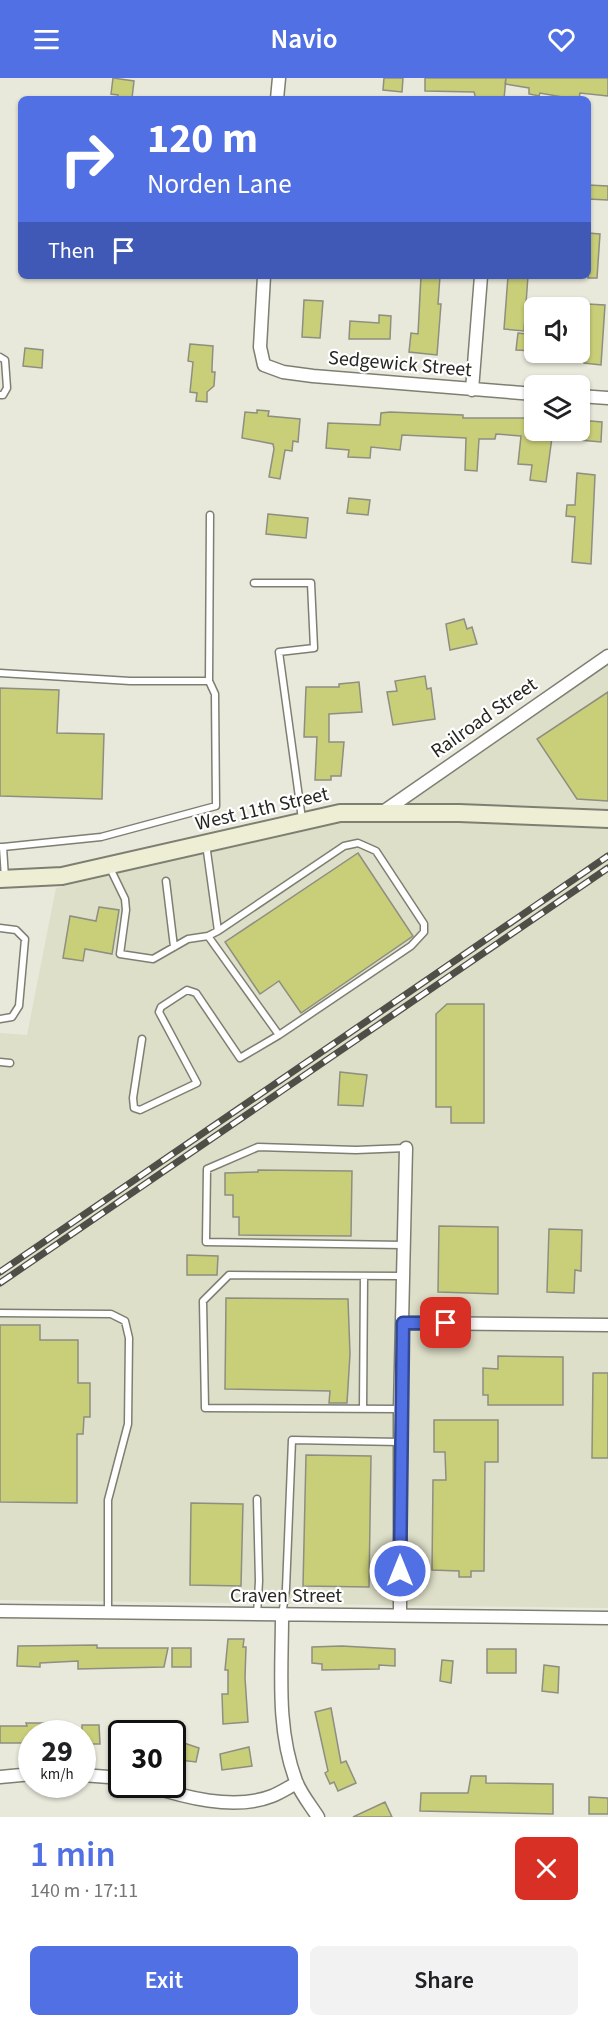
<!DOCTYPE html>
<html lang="en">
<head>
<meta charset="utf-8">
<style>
	:root { --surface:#fff; --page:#f2f2f2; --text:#202124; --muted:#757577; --accent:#5070e4 }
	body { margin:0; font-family:"Source Sans 3",sans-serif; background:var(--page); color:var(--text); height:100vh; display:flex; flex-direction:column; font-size:22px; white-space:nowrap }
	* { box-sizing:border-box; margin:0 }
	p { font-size:20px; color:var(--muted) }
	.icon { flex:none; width:33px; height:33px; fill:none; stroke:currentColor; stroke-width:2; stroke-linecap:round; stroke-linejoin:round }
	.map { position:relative; height:1739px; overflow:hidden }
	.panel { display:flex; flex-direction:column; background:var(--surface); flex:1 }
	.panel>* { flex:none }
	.top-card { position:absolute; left:18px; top:18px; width:573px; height:183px; border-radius:9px; box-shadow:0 2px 4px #0004; background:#5070e4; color:#fff; overflow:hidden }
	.buttons { position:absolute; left:524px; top:219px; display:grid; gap:12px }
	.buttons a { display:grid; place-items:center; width:66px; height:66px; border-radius:9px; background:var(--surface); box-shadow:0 2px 4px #0004; font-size:30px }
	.speed { position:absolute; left:18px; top:1642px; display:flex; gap:12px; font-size:30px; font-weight:700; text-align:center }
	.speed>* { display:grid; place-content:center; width:78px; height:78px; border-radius:50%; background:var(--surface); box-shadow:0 2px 4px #0004; line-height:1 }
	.speed small { font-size:15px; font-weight:400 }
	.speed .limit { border:3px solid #111; border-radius:9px; background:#fff; color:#111 }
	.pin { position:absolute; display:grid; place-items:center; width:51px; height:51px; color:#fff; margin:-26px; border-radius:12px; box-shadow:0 3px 9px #0006 }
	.me { position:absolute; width:66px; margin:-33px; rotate:0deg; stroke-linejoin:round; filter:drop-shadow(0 0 4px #0008) }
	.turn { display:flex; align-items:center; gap:21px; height:126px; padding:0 30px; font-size:27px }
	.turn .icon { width:78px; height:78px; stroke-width:2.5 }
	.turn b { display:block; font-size:42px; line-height:51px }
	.then { display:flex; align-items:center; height:57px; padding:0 30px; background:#0003; gap:12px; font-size:22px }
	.round { display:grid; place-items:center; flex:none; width:63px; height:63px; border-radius:9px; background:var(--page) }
	.head { display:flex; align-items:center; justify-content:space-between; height:102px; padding:0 30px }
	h1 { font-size:36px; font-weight:600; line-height:45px; color:var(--accent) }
	.cta { display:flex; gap:12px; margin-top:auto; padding:12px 30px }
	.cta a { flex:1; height:69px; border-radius:9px; background:var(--accent); color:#fff; font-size:24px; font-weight:600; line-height:69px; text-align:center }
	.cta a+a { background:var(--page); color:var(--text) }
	header { display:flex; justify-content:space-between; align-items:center; height:78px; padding:0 30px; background:var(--accent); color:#fff; font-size:27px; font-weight:600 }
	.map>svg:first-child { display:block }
	.built { fill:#dddfc8 }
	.building { fill:#c9ce78; stroke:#8e8f81; stroke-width:1.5 }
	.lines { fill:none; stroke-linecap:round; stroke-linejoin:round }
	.lane-casing { stroke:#7e7f72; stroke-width:9 }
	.street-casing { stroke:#7e7f72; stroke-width:15 }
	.secondary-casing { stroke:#7e7f72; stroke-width:20 }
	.lane { stroke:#fff; stroke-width:6 }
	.street { stroke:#fff; stroke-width:12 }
	.secondary { stroke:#edeed3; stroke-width:16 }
	.rail-casing { stroke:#4f4f48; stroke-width:7 }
	.rail { stroke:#fff; stroke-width:4.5; stroke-dasharray:14; stroke-linecap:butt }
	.route-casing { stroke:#344994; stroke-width:15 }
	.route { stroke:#5070e4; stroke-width:10 }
	.labels { text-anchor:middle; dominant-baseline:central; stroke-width:4.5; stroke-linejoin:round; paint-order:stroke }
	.street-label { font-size:20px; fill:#272722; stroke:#fff }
</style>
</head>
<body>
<header><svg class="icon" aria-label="menu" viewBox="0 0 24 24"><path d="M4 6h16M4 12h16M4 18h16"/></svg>Navio<svg class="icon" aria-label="heart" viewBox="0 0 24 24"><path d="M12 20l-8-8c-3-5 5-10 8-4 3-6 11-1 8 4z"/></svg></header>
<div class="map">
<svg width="608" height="1739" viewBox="0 0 608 1739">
	<rect width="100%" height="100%" fill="#e8e9da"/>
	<path class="built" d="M608,586V1530L0,1522V955L27,957L56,810L333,744L380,741Z"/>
	<path class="building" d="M113,0L134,3L132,20L118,21V17L111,16Z
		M384,0H403L402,14L383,12Z
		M425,0H506L504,21H476L474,14L425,13Z
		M506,0H608V18L580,15L579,21H562V19L540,15L539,18L529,16V10L505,6Z
		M588,107L608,108V122L588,121Z
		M588,155L600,156L597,200H588Z
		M421,198H440L438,226H441L437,277L409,274L411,255L418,256Z
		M508,198H528L524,253L504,251Z
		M304,222L323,223L320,260L302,259Z
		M587,226L605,227L601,287L584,285Z
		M379,237L391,238L390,261H349L350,243L379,245Z
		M518,255L534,257V273L516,272Z
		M190,266L213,268L212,290V294H215L214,308L207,314V324L196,323L197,315L190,314L193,284L188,283Z
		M25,270L43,272L42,290L23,288Z
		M257,332L269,333L268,338L300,341L298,364L293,363L292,373L285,372L280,401L269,399L274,371L273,366L242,360L245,334L257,335Z
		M390,334L463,337V340H531L530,352H553L546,404L530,402L532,387L518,386L521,358L496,356L495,361H479L477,393L465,392L466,360L402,357L400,372L371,369L370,380L348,379L349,372L326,370L328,345L380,347L381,335Z
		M579,342L602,344L601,364L579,362Z
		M577,395L595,397L591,486L572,484L575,439L566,438L567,427H575Z
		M349,420L370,422L368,437L347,435Z
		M268,436L308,440L306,460L266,456Z
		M464,541L467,551L472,549L477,566L450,572L446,546Z
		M425,598L427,611L431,610L435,641L393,647L387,614L397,613L395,603Z
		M359,604L362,634L329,636V664H344L341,698H331V702H315L317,659H304L306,609H339V606Z
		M0,610L59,612L57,655L104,656L102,721L0,718Z
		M608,614V723L577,721L537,661Z
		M358,775L413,858L301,935L279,903L260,916L225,864Z
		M99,829L119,832L112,876L85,871L83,883L63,880L70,838L96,843Z
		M447,926H484V1045H451V1029H436V936Z
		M340,994L367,997L363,1028L338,1027Z
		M258,1092L352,1093L351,1158L239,1157V1139H233V1117H225V1095L258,1094Z
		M439,1148L498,1149V1216L438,1214Z
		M549,1151L582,1152L581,1193L575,1192L574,1215L547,1214Z
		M187,1177L218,1178L217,1197H187Z
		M226,1220L348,1221L350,1276L347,1325H329L330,1313L225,1311Z
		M0,1247H40V1262H78V1305H90V1339H84L83,1356H77V1425L0,1424Z
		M498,1278L563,1279V1327H488V1317H483V1290L498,1291Z
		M593,1295H608V1380H592Z
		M434,1342H498V1384H485L484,1493H471V1499H459V1493L432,1492L433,1402H446L445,1374H434Z
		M306,1377L371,1378L369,1509L303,1508Z
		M191,1425L243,1426L241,1508L190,1507Z
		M228,1561H244L243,1569H246L245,1600L248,1644L223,1646L222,1616H228V1592H225Z
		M97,1567V1570H168L164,1589L78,1591V1583L40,1585V1589L17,1588L18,1568Z
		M342,1568L395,1571V1588L379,1587V1591L322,1592V1586L312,1585V1569Z
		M172,1570H191V1589H172Z
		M487,1571H516V1595H487Z
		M442,1582L453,1583L451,1605L440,1603Z
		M544,1587L559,1589L558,1615L542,1613Z
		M331,1630L341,1685L346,1683L356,1705L338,1713L334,1704L330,1706L325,1695L328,1693L315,1634Z
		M26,1645H49V1656H32V1665H0V1648H27Z
		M82,1647H99L100,1666H82Z
		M172,1661L199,1670L196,1684L172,1681Z
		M249,1669L252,1688L222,1692L220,1676Z
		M471,1698H486V1705L553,1706V1736L420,1733L421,1715H468Z
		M589,1719L608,1720V1736H589Z
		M385,1724L392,1739H353Z"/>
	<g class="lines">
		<g class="lane-casing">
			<path id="lane" d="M0,279L5,282L7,310L3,317H0
				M254,505H311L314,570L279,574L302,741
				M0,595L130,603H209L215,616L216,728L101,759L3,769
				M209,603L210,437
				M206,766L218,853L344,768L358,765L376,773L424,846V854L411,868L279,957L208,858L218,853
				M0,769H3L5,800
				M109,788L125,821L126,832L120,876L153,881L188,861L208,858
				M166,803L174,869
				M0,850L16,852L25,861L19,928L12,939L0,941
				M142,961L133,1020L134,1030L140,1032L197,1005L159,934L161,929L187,912L196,915L240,980L279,957
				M0,984L10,985
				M404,1167L206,1164L207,1091L258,1069L356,1072L406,1070
				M0,1235L111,1236L125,1243L129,1260L128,1346L108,1422V1535
				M363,1331L364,1198
				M400,1331L205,1330L203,1223L229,1197L402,1198
				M257,1537L259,1503L257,1421
				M282,1537L286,1511L292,1362L400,1364"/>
		</g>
		<g class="street-casing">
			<path id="street" d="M277,21L279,0
				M264,198L260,269L264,287L283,294L313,298L534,316
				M472,312L481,198
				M579,318L608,320
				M383,734L608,578
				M403,1245L608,1247
				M0,1533L608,1540
				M400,1536V1331L406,1070
				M282,1538C282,1593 276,1650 296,1703C301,1716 311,1728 318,1739
				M82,1697L122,1700
				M0,1699L32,1696
				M147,1707C183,1719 234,1733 272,1718C280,1715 289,1709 297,1705"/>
		</g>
		<g class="secondary-casing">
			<path id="secondary" d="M0,801L62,798L340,735H459L608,741"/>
		</g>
		<use href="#lane" class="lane"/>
		<use href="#street" class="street"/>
		<use href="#secondary" class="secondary"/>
		<g class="rail-casing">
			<path id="rail" d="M0,1194L608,778
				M0,1205L608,790"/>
		</g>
		<use href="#rail" class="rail"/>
	</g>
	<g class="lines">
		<g class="route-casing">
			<path id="route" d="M400,1493L403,1245H446"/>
		</g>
		<use href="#route" class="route"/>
	</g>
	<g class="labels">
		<g class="street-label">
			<text transform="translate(400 286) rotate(5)">Sedgewick Street</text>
			<text transform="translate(484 640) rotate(-35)">Railroad Street</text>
			<text transform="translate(262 731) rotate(-13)">West 11th Street</text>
			<text x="286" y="1518">Craven Street</text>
		</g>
	</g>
</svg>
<div class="buttons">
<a><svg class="icon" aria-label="sound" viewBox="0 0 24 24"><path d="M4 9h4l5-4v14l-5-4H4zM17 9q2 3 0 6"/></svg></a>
<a><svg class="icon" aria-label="layers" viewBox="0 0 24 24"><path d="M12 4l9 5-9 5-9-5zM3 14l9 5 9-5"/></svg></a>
</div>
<div class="speed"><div>29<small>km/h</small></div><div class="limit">30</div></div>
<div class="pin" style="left:446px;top:1245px;background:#d93025"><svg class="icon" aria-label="arrive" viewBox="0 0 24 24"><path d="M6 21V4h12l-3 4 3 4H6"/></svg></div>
<svg class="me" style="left:400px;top:1493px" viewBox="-20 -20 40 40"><circle r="17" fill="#5070e4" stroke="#fff" stroke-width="3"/><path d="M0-11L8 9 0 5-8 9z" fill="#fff"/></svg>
<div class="top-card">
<div class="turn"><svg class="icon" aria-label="right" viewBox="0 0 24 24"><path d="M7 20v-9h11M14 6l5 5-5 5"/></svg><div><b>120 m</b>Norden Lane</div></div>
<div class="then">Then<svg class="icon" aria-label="arrive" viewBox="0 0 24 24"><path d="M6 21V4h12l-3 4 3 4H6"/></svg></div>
</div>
</div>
<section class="panel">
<div class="head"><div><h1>1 min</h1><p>140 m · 17:11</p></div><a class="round" style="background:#d93025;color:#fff"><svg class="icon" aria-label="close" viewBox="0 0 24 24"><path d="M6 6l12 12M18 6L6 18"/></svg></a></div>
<div class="cta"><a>Exit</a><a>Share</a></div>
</section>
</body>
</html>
